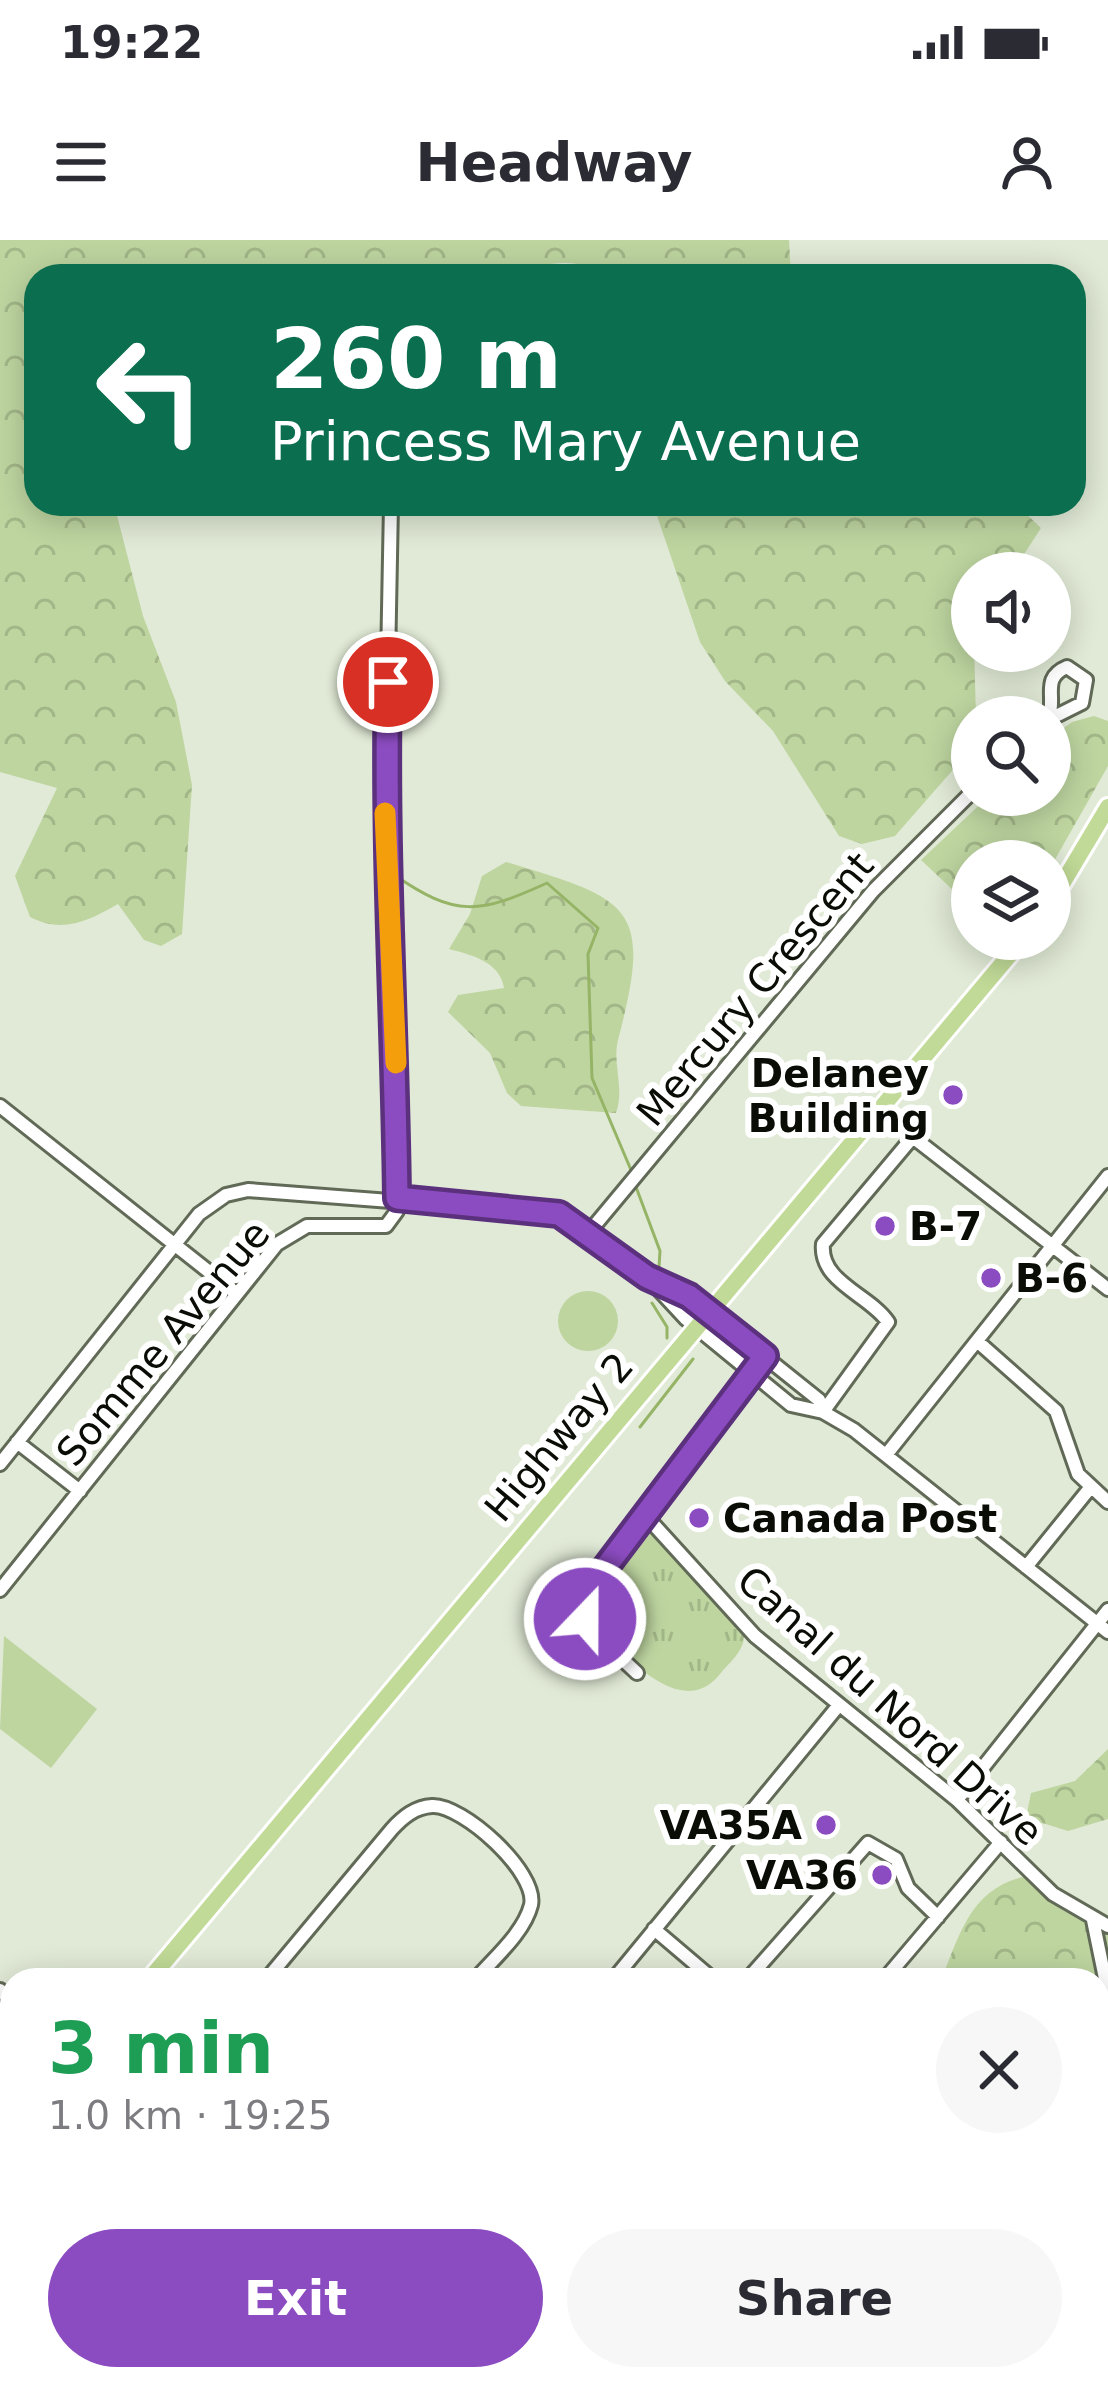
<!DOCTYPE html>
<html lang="en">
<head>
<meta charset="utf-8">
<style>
	:root { --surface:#fff; --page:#f7f7f7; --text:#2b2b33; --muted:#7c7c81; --accent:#8c4cc1 }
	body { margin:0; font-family:"DejaVu Sans",sans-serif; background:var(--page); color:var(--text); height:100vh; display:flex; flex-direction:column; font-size:45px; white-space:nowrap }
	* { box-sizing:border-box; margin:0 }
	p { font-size:39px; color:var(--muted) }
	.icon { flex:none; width:66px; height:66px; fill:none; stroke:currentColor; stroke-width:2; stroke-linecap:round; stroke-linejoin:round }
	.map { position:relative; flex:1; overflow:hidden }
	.side { position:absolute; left:0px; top:1728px; width:1110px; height:423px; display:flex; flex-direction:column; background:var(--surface); border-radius:36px 36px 0 0; box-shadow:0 6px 30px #0003 }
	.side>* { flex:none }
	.top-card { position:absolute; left:24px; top:24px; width:1062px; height:252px; border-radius:36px; box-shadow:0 6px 30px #0003; background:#0b6e4f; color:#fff; overflow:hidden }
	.tools { position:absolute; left:951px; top:312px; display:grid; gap:24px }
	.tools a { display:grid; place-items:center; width:120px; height:120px; border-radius:50%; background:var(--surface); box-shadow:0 6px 30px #0003; font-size:60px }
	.pin { position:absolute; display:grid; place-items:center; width:102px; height:102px; color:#fff; margin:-51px; border:6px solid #fff; border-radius:50%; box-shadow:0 3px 12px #0007 }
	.me { position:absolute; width:132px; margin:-66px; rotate:22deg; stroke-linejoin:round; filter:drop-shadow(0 0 9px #0008) }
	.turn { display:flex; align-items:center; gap:42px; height:252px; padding:0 48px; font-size:54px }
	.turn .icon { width:156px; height:156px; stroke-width:2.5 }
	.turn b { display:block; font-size:84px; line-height:102px }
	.round { display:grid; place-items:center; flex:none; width:126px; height:126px; border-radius:63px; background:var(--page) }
	.head { display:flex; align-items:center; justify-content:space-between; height:204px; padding:0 48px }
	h1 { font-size:72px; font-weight:700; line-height:90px; color:#1e9e55 }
	.primary-button { display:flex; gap:24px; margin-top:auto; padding:24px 48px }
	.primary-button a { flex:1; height:138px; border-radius:72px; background:var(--accent); color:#fff; font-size:48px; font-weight:700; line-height:138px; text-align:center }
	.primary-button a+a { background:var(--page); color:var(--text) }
	.status { display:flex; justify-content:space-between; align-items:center; height:84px; padding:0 60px; background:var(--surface); direction:ltr }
	.status svg { height:33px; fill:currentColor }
	header { display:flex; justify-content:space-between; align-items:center; height:156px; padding:0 48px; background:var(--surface); font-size:54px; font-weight:700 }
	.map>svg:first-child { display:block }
	.grass { fill:#bed5a0 }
	.forest { fill:url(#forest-crowns) }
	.park { fill:url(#park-tufts) }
	.water { fill:url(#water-rules) }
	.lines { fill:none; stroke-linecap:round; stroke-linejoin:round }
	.stream { stroke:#95b466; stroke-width:3 }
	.minor-casing { stroke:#616957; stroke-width:18 }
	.major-casing { stroke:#fff; stroke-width:22 }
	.minor { stroke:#fff; stroke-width:12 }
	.major { stroke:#c1da97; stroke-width:16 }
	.route-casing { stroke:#5b317d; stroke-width:30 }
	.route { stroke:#8c4cc1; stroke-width:21 }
	.slow { stroke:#f59e0b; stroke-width:21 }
	.poi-dot { fill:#8c4cc1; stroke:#fff; stroke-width:4.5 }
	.labels { text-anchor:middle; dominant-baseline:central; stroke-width:12; stroke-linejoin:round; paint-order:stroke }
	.street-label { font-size:39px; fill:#0a0c06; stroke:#fff }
	.poi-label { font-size:39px; font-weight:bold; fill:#0a0c06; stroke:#fff; text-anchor:end }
</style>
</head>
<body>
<div class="status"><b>19:22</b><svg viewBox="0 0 49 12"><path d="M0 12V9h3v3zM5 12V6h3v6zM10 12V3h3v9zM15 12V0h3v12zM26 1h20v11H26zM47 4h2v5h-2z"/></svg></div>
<header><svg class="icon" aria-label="menu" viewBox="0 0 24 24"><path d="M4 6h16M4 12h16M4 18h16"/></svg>Headway<svg class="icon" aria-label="person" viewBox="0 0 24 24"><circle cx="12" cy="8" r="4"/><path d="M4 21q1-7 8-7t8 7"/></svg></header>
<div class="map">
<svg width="1108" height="2149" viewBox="0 0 1108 2149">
	<defs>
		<pattern id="forest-crowns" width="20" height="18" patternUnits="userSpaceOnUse" patternTransform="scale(3)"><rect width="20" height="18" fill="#bed5a0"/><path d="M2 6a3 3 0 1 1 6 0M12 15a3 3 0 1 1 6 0" fill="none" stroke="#a2b688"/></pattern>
		<pattern id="park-tufts" width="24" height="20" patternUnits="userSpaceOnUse" patternTransform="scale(3)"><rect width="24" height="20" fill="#bed5a0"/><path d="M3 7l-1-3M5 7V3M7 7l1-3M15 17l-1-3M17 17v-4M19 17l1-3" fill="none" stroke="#a2b688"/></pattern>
		<pattern id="water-rules" width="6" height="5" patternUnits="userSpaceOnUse" patternTransform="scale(3)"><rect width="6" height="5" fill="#95b466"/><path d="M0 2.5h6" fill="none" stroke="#7f9a57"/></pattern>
	</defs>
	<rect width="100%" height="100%" fill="#e1ead6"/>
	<path class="grass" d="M558 1081a30 30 0 1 1 60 0a30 30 0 1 1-60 0Z
		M4,1396L97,1469L51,1528L0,1489Z"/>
	<path class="forest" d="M0,0H789L791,36C747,36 669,45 628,36C590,27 558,12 519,36H36V264H114L143,376L176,462L192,545L182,694L161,706L144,700L118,664C88,681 63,694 30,677L15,636L57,548L0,532Z
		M653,264H1016L1041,288L1012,333H972L976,477H972V508L895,596L862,604L839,596L773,491L725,441L700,402Z
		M1094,476L1108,481V526L1053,623L972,621V668L921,620L990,555H1050V498L1072,482Z
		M506,622C633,660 653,667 618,800C612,824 625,848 616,873L521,866L507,853L490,813L448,772L458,755L504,748C500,722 472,715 449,709L470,674L482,636Z
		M1108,1509V1579L1068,1591L1026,1578L1031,1553L1075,1541Z
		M1027,1636L1061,1669L1108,1695V1974L1098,1985V1740H925L944,1733C962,1686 975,1647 1027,1636Z
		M738,2139H1061L1062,2149H738Z"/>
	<path class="park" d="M645,1290L653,1293L744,1396C744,1411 730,1422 720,1434C681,1483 622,1413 594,1381L593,1355Z
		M291,2139H657L655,2149H283Z"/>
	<path class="water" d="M1108,1991V2149H1074L1069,2139H1098V2020Z"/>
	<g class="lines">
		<path class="stream" d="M393,634C456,678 479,674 547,643L598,688L588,714L592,838L631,930
			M636,947L660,1011L659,1027
			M652,1063L667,1087V1098
			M640,1187L693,1119"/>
		<g class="minor-casing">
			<path id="minor" d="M1049,477C1056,456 1041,438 1067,427L1086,440L1082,463L1050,479
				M0,866L237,1054
				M878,870L1108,1049
				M590,991L873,651L972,552
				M651,1038L689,1056L819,1160L823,1172
				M977,1101L1056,1171L1078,1234L1108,1262
				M823,1172L888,1082C870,1055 819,1042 823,1004L912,898
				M17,1202L80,1251
				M886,1215L1108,936
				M0,1224L199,974L226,955L248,950L559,974L647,1037L685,1078L791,1165L823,1172L854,1190L1108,1392
				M645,1275L755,1396L957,1560L1053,1654L1108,1686
				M1026,1327L1090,1248
				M0,1350L277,1004L307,986H386L397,971L394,719L385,582L391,264
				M637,1433L590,1389L586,1354L765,1116
				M957,1560L1108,1370
				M1093,1680L1108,1753
				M654,1689L714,1740
				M266,1740L392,1589C403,1577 415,1567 432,1566C462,1564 538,1632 531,1665C524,1693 493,1719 475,1740
				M613,1740L839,1465
				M747,1740L868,1603L896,1619L908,1648L938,1677
				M884,1740L1001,1602
				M0,1750L12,1761
				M1098,1766L1108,1764
				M1098,1830L1108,1797
				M1098,1868L1108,1867
				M0,2046L12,2032
				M144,2149L152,2139
				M273,2149L282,2139
				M875,2149V2139"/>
		</g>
		<g class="major-casing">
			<path id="major" d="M1050,664L1108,567
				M149,1740L1023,699
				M0,1920L12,1905"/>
		</g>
		<use href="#minor" class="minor"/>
		<use href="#major" class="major"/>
	</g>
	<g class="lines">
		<g class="route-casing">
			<path id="route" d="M388,442C384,614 395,786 397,958L559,974L647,1037L689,1056L765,1116L590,1348L585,1379"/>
		</g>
		<use href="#route" class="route"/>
		<path class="slow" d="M385,573L396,823"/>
	</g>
	<g class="poi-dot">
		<circle cx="953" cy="855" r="12"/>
		<circle cx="885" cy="986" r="12"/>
		<circle cx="991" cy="1038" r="12"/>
		<circle cx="699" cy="1278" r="12"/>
		<circle cx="826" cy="1585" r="12"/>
		<circle cx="882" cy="1635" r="12"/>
	</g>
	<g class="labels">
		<g class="street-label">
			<text transform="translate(755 749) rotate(-50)">Mercury Crescent</text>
			<text transform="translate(163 1103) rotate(-50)">Somme Avenue</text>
			<text transform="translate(559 1197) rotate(-50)">Highway 2</text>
			<text transform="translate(890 1466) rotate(42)">Canal du Nord Drive</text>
		</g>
		<g class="poi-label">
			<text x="929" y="833">Delaney<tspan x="929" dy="45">Building</tspan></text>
			<text x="909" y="986" text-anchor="start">B-7</text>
			<text x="1015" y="1038" text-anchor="start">B-6</text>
			<text x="723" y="1278" text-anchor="start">Canada Post</text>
			<text x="802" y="1585">VA35A</text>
			<text x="858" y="1635">VA36</text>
		</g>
	</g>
</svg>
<div class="tools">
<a><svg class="icon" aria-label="sound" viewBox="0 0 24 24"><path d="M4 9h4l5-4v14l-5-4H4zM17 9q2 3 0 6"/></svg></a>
<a><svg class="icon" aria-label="search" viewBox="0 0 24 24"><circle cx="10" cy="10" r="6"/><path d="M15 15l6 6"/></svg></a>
<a><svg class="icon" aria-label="layers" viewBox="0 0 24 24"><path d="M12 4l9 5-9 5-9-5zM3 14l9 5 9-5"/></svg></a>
</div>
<div class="pin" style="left:388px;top:442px;background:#d93025"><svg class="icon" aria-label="arrive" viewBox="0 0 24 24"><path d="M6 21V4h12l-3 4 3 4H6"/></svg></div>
<svg class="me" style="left:585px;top:1379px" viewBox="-20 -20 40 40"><circle r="17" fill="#8c4cc1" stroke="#fff" stroke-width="3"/><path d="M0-11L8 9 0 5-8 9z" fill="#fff"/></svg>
<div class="top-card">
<div class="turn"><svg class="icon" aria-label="left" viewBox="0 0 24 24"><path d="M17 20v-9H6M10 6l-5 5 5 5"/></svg><div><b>260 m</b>Princess Mary Avenue</div></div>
</div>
<section class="side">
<div class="head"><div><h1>3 min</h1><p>1.0 km · 19:25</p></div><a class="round"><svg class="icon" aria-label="close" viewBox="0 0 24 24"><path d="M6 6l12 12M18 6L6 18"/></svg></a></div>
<div class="primary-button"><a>Exit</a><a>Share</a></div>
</section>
</div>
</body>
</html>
